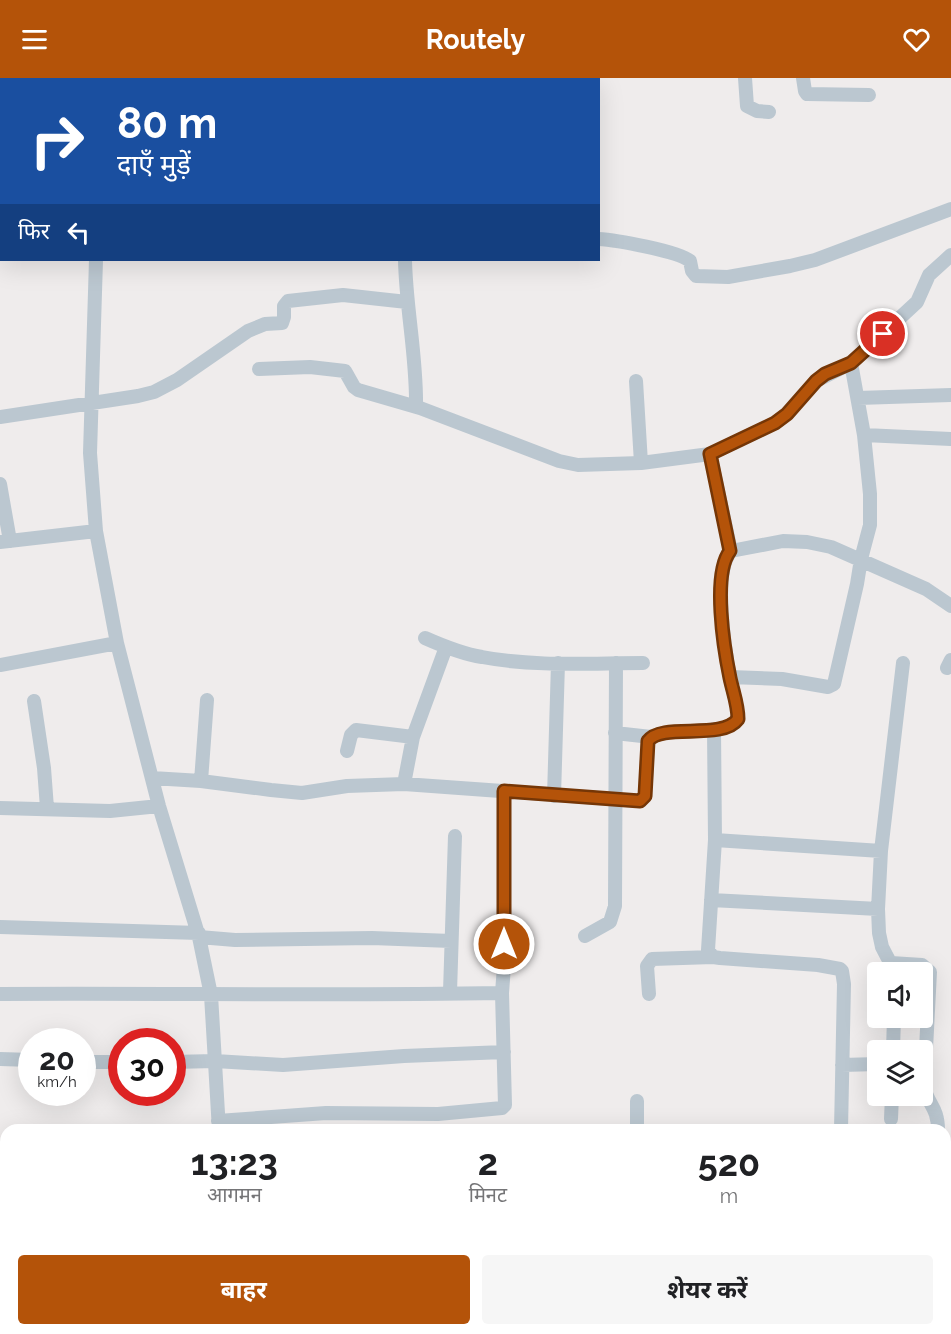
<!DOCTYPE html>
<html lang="hi">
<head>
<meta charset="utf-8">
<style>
	:root { --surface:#fff; --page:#f6f6f6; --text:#202124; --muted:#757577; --accent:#b45309 }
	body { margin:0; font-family:Raleway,"Noto Sans Devanagari",sans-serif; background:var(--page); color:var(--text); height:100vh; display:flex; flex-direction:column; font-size:22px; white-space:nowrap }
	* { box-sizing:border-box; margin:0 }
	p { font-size:20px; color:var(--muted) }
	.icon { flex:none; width:33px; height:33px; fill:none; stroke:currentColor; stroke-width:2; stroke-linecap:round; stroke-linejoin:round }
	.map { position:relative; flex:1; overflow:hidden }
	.side { position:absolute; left:0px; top:1046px; width:951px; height:212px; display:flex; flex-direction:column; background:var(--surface); border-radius:18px 18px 0 0; box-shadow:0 6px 24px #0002 }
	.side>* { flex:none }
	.top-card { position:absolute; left:0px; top:0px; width:600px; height:183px; box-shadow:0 6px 24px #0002; background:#1a4fa0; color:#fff; overflow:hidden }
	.fabs { position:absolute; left:867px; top:884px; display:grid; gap:12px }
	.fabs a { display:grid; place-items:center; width:66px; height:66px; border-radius:6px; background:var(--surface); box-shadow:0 6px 24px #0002; font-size:30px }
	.speed { position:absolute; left:18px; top:950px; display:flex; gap:12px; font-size:30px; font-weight:700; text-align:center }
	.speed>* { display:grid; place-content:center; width:78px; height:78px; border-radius:50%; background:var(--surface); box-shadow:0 6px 24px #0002; line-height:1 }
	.speed small { font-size:15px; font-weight:400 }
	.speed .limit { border:9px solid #d22; background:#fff; color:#111 }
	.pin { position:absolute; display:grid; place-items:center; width:51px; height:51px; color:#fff; margin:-26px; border:3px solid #fff; border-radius:50%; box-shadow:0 2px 6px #0007 }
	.me { position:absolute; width:66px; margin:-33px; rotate:0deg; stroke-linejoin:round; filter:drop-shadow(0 0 4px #0008) }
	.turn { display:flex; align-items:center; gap:21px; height:126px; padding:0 18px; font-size:27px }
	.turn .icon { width:78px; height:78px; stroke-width:2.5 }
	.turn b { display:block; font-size:42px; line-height:51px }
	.then { display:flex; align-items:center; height:57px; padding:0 18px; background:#0003; gap:12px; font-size:22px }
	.eta { display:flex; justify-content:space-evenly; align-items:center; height:102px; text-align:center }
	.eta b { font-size:36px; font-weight:700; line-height:42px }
	.cta { display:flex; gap:12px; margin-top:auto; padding:12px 18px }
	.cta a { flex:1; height:69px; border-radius:6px; background:var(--accent); color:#fff; font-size:24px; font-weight:700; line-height:69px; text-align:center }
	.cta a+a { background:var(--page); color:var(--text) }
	header { display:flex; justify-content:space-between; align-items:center; height:78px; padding:0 18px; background:var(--accent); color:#fff; font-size:27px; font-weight:700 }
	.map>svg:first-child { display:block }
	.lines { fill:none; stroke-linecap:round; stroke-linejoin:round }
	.stream { stroke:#80d9f2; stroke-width:4 }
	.minor { stroke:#bbc7d0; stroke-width:14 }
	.route-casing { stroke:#753606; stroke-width:15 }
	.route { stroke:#b45309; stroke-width:10 }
</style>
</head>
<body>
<header><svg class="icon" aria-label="menu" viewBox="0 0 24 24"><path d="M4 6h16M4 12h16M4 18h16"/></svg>Routely<svg class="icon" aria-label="heart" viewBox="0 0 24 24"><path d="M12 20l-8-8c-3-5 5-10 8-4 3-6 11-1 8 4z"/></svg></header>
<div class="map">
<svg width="951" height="1256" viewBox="0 0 951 1256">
	<rect width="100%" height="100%" fill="#efecec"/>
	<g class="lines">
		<path class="stream" d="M945,1131L951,1126
			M777,1256L784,1251"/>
		<path class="minor" d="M745,0L747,28L757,33L769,34
			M803,0L805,13L807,16L869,17
			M100,2V0
			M532,2L533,0
			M598,161C616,162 678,173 690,183L692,193L696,198L728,199L790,188L815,182L951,131
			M96,182L90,375L96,453L117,565L159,728L199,859L211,917L219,1052
			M405,182C406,231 417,280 416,329
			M259,291L310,289L345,293L354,309L358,312L420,330L559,383L578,387L641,385L710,376L775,345L787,336L816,303L851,285
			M636,303L641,385
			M858,320L951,317
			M0,339L138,318L154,314L177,302L248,253L265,246L282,245L284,239V228L288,223L343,217L407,224
			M864,357L951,361
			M710,376L731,473
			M0,406L10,463
			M0,464L96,453
			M425,560C443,568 462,576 482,579C534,589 590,585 643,585
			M0,587L117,565
			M947,590L951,582
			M730,599L782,601L828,609L834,606L857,506L861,481L870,447V416L864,357L851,285L917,224L929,197L951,177
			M34,623L44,690L47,730
			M714,651L715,762L708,872L713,879L720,880L818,887L840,891L842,893L844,906L841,1052
			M615,655L651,659
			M347,673L351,657L356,652L413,659
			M152,700L201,703L271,712L302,715L347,708L404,706L640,723L645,718L648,663C662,644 723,663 738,641C738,627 733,614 730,600C725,571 712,496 731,473L783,463L807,464L831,469L926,511L951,528
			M201,703L207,622
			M404,706L413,659L446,569
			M554,718L558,585
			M0,730L110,733L159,728
			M715,762L881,773
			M711,822L878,831
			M0,849L199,855
			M585,858L610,844L615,828L616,585
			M199,859L235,862L372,860L451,863
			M891,885L922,887L930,894L924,1009C928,1027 938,1029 938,1052
			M895,894L882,869L879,855L878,831L881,773L903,585
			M450,914L455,758
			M0,916C167,915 335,918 502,915
			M649,916L647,888L652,881L713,879
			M893,972L894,939
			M0,981L32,982
			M82,984H122
			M172,984L215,983L283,987L404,978L504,974
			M842,987L878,986
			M637,1023V1052
			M891,1041L892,1017
			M218,1043L326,1035L438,1036L502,1030L505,1027L502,915L504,888V713
			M945,1069L951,1076
			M0,1078H6
			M945,1141L951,1137
			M232,1251V1256
			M570,1256L571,1251
			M793,1256L800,1251"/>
	</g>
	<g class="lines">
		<g class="route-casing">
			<path id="route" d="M504,866V713L640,723L645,718L648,663C662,644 722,663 738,641C738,627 733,614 730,600C724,571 712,496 730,473L710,376L775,345L787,336L816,303L825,296L851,285L883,256"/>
		</g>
		<use href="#route" class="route"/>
	</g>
</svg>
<div class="fabs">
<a><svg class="icon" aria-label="sound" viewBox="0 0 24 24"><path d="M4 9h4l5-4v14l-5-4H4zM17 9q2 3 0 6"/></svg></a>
<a><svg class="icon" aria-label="layers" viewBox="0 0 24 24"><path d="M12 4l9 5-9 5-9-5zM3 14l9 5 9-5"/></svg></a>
</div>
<div class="speed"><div>20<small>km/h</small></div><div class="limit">30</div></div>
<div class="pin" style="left:883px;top:256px;background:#d93025"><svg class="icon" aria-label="arrive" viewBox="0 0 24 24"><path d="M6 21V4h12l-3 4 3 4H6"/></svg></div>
<svg class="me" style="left:504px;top:866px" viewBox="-20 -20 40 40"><circle r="17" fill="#b45309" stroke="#fff" stroke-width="3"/><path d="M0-11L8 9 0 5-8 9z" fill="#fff"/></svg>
<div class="top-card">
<div class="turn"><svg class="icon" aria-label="right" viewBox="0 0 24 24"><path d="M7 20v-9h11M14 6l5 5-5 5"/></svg><div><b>80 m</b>दाएँ मुड़ें</div></div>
<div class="then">फिर<svg class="icon" aria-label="left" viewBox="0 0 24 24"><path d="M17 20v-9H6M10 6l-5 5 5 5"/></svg></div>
</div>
<section class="side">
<div class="eta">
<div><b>13:23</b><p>आगमन</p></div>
<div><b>2</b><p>मिनट</p></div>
<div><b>520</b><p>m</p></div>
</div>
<div class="cta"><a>बाहर</a><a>शेयर करें</a></div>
</section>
</div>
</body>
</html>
